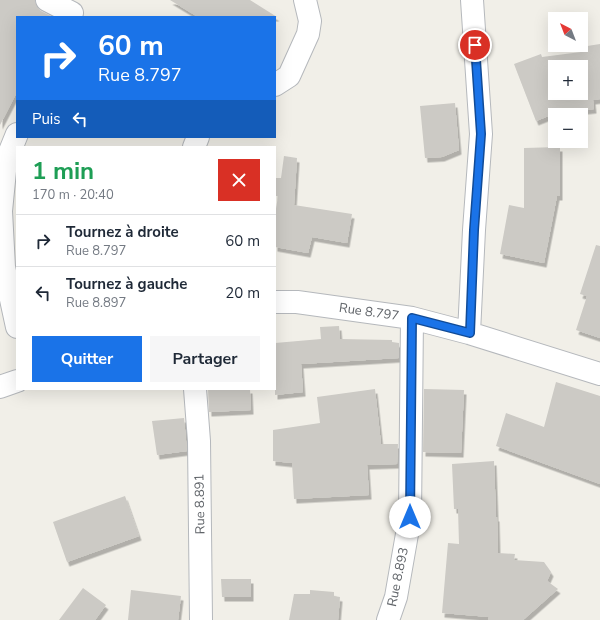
<!DOCTYPE html>
<html lang="fr">
<head>
<meta charset="utf-8">
<style>
	:root { --surface:#fff; --page:#f6f6f7; --text:#1f2937; --muted:#747a83; --line:#e0e1e3; --accent:#1a73e8 }
	body { margin:0; font-family:"Nunito Sans",sans-serif; background:var(--page); color:var(--text); height:100vh; display:flex; flex-direction:column; font-size:15px; white-space:nowrap }
	* { box-sizing:border-box; margin:0 }
	p { font-size:13px; color:var(--muted) }
	.icon { flex:none; width:22px; height:22px; fill:none; stroke:currentColor; stroke-width:2; stroke-linecap:round; stroke-linejoin:round }
	.map { position:relative; flex:1; overflow:hidden }
	.side { position:absolute; left:16px; top:146px; width:260px; height:244px; display:flex; flex-direction:column; background:var(--surface); border-radius:0px; box-shadow:0 4px 16px #0002 }
	.side>* { flex:none }
	.top-card { position:absolute; left:16px; top:16px; width:260px; height:122px; border-radius:0px; box-shadow:0 4px 16px #0002; background:#1a73e8; color:#fff; overflow:hidden }
	.needle { width:26px; rotate:318deg }
	.tools { position:absolute; left:548px; top:12px; display:grid; gap:8px }
	.tools a { display:grid; place-items:center; width:40px; height:40px; border-radius:0px; background:var(--surface); box-shadow:0 4px 16px #0002; font-size:20px }
	.pin { position:absolute; display:grid; place-items:center; width:34px; height:34px; color:#fff; margin:-17px; border:2px solid #fff; border-radius:50%; box-shadow:0 1px 4px #0007 }
	.me { position:absolute; width:44px; margin:-22px; rotate:0deg; stroke-linejoin:round; filter:drop-shadow(0 0 3px #0008) }
	.turn { display:flex; align-items:center; gap:14px; height:84px; padding:0 16px; font-size:18px }
	.turn .icon { width:52px; height:52px; stroke-width:2.5 }
	.turn b { display:block; font-size:28px; line-height:34px }
	.then { display:flex; align-items:center; height:38px; padding:0 16px; background:#0003; gap:8px; font-size:15px }
	.round { display:grid; place-items:center; flex:none; width:42px; height:42px; border-radius:0px; background:var(--page) }
	.overview { display:flex; align-items:center; justify-content:space-between; height:68px; padding:0 16px }
	h1 { font-size:24px; font-weight:700; line-height:30px; color:#1e9e55 }
	.primary-button { display:flex; gap:8px; margin-top:auto; padding:8px 16px }
	.primary-button a { flex:1; height:46px; border-radius:0px; background:var(--accent); color:#fff; font-size:16px; font-weight:700; line-height:46px; text-align:center }
	.primary-button a+a { background:var(--page); color:var(--text) }
	ul { padding:0; list-style:none }
	li { display:flex; align-items:center; gap:12px; height:52px; padding:0 16px; border-top:1px solid var(--line) }
	li div { flex:1 }
	li b { display:block; font-size:15px }
	li em { font-style:normal }
	.map>svg:first-child { display:block }
	.building { fill:#cccac5; fill-rule:evenodd; filter:url(#shadow) }
	.lines { fill:none; stroke-linecap:round; stroke-linejoin:round }
	.minor-casing { stroke:#b5b8bc; stroke-width:24 }
	.minor { stroke:#fff; stroke-width:22 }
	.route-casing { stroke:#114b97; stroke-width:10 }
	.route { stroke:#1a73e8; stroke-width:7 }
	.labels { text-anchor:middle; dominant-baseline:central; stroke-width:3.5; stroke-linejoin:round; paint-order:stroke }
	.street-label { font-size:13px; fill:#5f6368; stroke:#fff }
</style>
</head>
<body>
<div class="map">
<svg width="600" height="620" viewBox="0 0 600 620">
	<defs>
		<filter id="shadow"><feDropShadow dx="2.5" dy="4.5" stdDeviation="0" flood-color="#0004"/></filter>
	</defs>
	<rect width="100%" height="100%" fill="#f1efe8"/>
	<path class="building" d="M0,0H35L37,7L41,11L53,17H17V92L0,125Z
		M170,0H250L277,17H198Z
		M600,44V99L593,100L594,109L556,113L536,121L514,64L541,54L542,57L581,52V47ZM555,67H581V93H555Z
		M455,103L459,150L442,157L425,158L420,106Z
		M560,147V196H557L544,263L500,254L509,205L524,208V148Z
		M284,156L297,158L294,205L352,214L347,243L312,237L308,253L275,247V215L278,196H275V178H281Z
		M596,245L600,246V338L576,330L587,296L580,294Z
		M339,326L340,339L392,340V342L399,343V358L301,364L303,392L275,395V343L321,339L320,327Z
		M556,382L600,396V484L496,446L506,413L544,427Z
		M208,389H250L251,410L209,412Z
		M375,389L381,444H398L397,464L367,465L369,495L294,499L292,463L273,461V430L320,423L317,397Z
		M424,389L464,390L461,453L423,452Z
		M184,418L187,451L157,455L152,421Z
		M494,461L496,517H497L498,553L515,554L514,560L544,562L551,572L547,581L558,589L523,620H488L489,617L442,613L448,543L459,544L458,509H454L452,464Z
		M125,496L139,536L67,562L53,522Z
		M221,579H251V597H222Z
		M83,588L106,605L95,620H59Z
		M131,590L181,596L178,620H128Z
		M310,590L334,592V596L340,597L338,620H289L294,594H310Z"/>
	<g class="lines">
		<g class="minor-casing">
			<path id="minor" d="M47,0L72,13L70,17
				M275,85L289,76L308,34L310,21L305,0
				M17,134L6,161L1,211L4,267L17,327
				M194,147L198,137
				M275,302H297L412,318L469,333L600,374
				M469,333L474,230L481,134L472,0
				M0,387L17,381
				M195,389L199,441L201,620
				M388,620L396,597L410,517L412,318"/>
		</g>
		<use href="#minor" class="minor"/>
	</g>
	<g class="lines">
		<g class="route-casing">
			<path id="route" d="M410,517L412,318L470,333L474,230L481,134L475,45"/>
		</g>
		<use href="#route" class="route"/>
	</g>
	<g class="labels">
		<g class="street-label">
			<text transform="translate(369 312) rotate(8)">Rue 8.797</text>
			<text transform="translate(200 504) rotate(-91)">Rue 8.891</text>
			<text transform="translate(398 577) rotate(-78)">Rue 8.893</text>
		</g>
	</g>
</svg>
<div class="tools">
<a><svg class="needle" viewBox="-14 -14 28 28"><path d="M0-13l5 13h-10z" fill="#e53935"/><path d="M0 13l5-13h-10z" fill="#747a83"/></svg></a>
<a>+</a>
<a>−</a>
</div>
<div class="pin" style="left:475px;top:45px;background:#d93025"><svg class="icon" aria-label="arrive" viewBox="0 0 24 24"><path d="M6 21V4h12l-3 4 3 4H6"/></svg></div>
<svg class="me" style="left:410px;top:517px" viewBox="-20 -20 40 40"><circle r="19" fill="#fff"/><path d="M0-13L10 11 0 6-10 11z" fill="#1a73e8"/></svg>
<div class="top-card">
<div class="turn"><svg class="icon" aria-label="right" viewBox="0 0 24 24"><path d="M7 20v-9h11M14 6l5 5-5 5"/></svg><div><b>60 m</b>Rue 8.797</div></div>
<div class="then">Puis<svg class="icon" aria-label="left" viewBox="0 0 24 24"><path d="M17 20v-9H6M10 6l-5 5 5 5"/></svg></div>
</div>
<section class="side">
<div class="overview"><div><h1>1 min</h1><p>170 m · 20:40</p></div><a class="round" style="background:#d93025;color:#fff"><svg class="icon" aria-label="close" viewBox="0 0 24 24"><path d="M6 6l12 12M18 6L6 18"/></svg></a></div>
<ul>
<li><svg class="icon" aria-label="right" viewBox="0 0 24 24"><path d="M7 20v-9h11M14 6l5 5-5 5"/></svg><div><b>Tournez à droite</b><p>Rue 8.797</p></div><em>60 m</em></li>
<li><svg class="icon" aria-label="left" viewBox="0 0 24 24"><path d="M17 20v-9H6M10 6l-5 5 5 5"/></svg><div><b>Tournez à gauche</b><p>Rue 8.897</p></div><em>20 m</em></li>
</ul>
<div class="primary-button"><a>Quitter</a><a>Partager</a></div>
</section>
</div>
</body>
</html>
